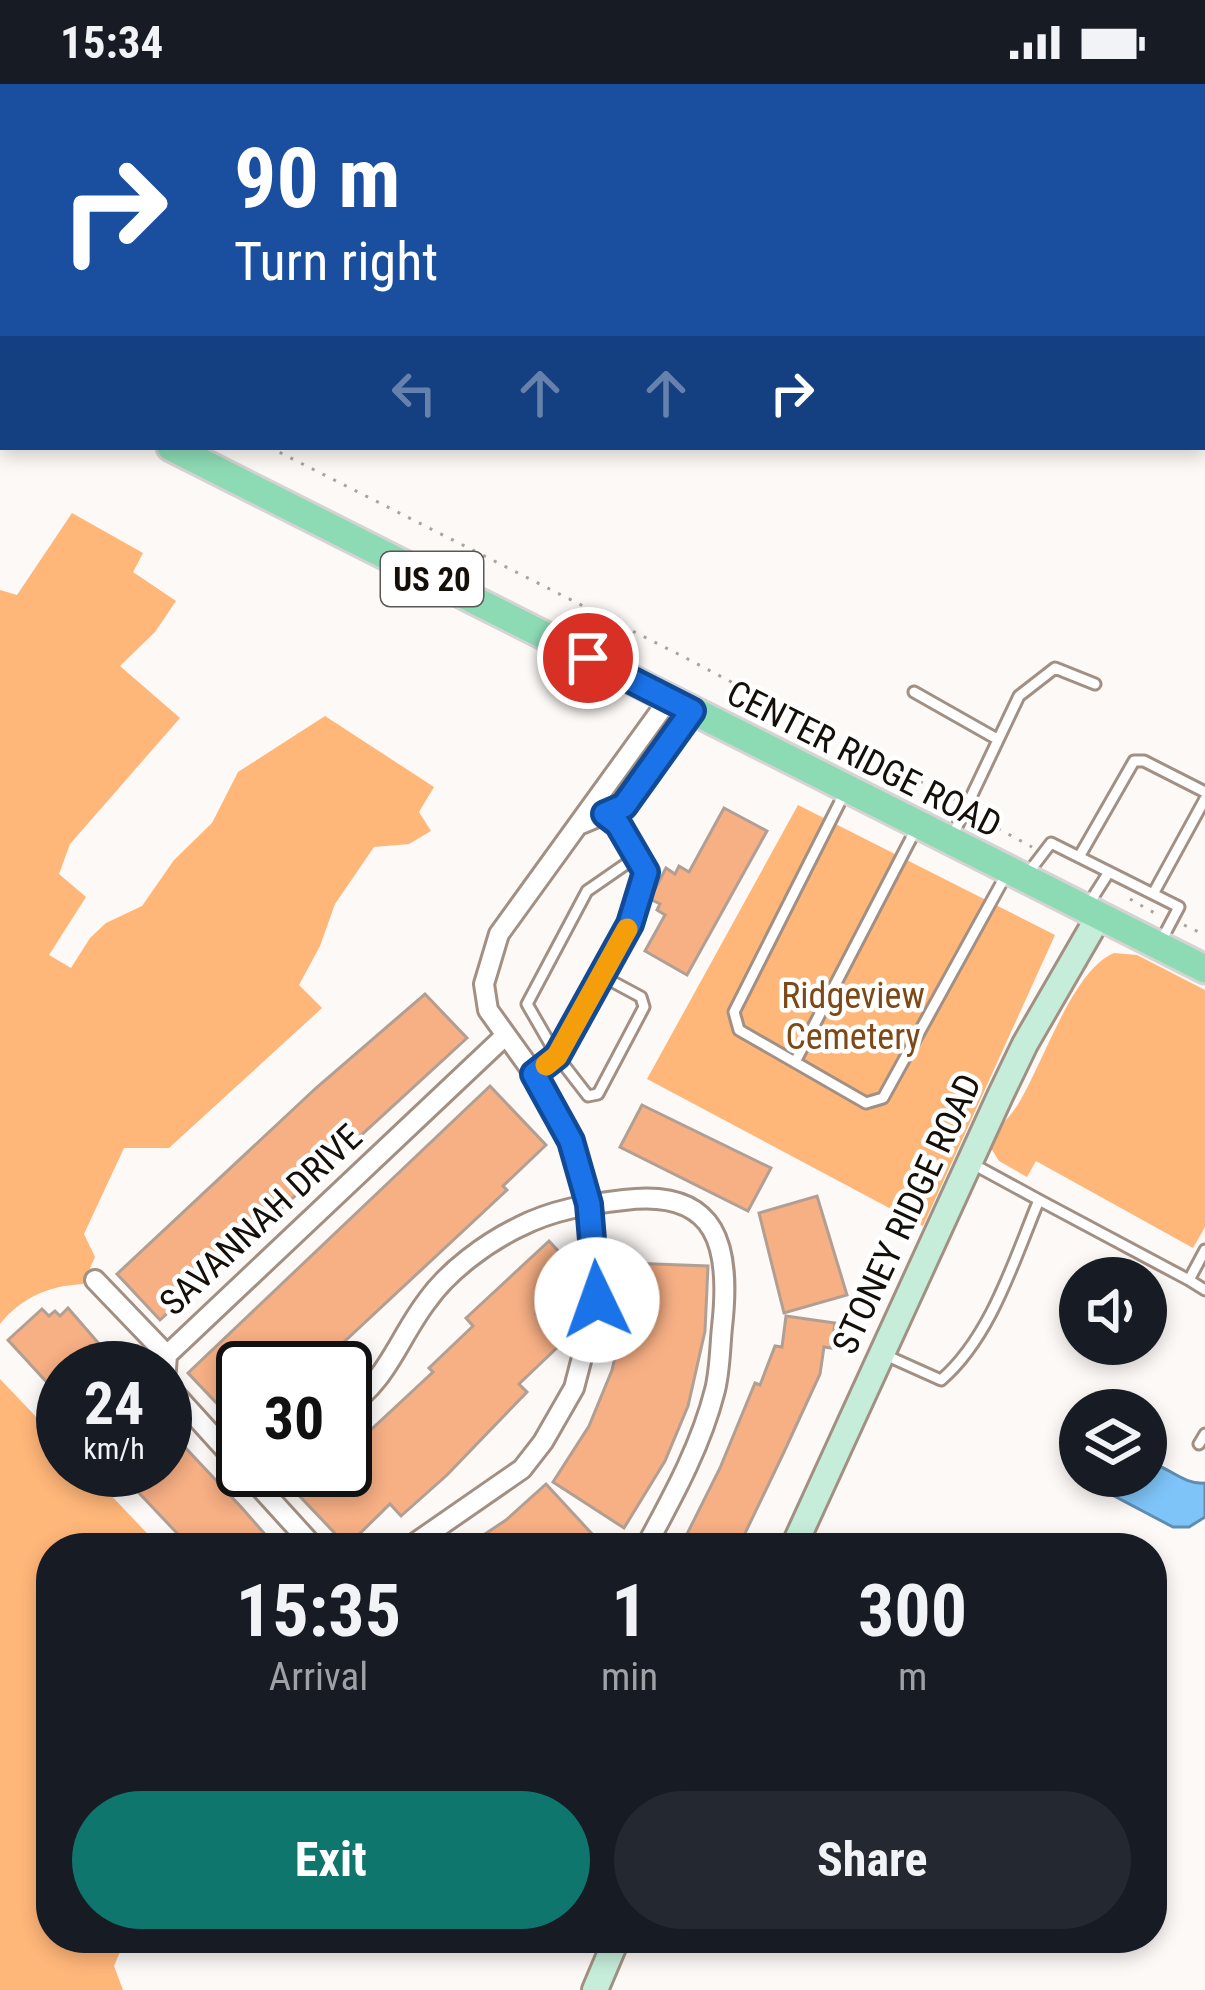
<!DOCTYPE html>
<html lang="en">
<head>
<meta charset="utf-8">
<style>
	:root { --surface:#171b24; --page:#242831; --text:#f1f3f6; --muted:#9ea1a6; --accent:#0f766e }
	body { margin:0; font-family:"Roboto Condensed",sans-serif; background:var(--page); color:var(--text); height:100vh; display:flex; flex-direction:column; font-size:45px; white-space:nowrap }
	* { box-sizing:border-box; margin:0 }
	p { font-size:39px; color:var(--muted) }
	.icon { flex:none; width:66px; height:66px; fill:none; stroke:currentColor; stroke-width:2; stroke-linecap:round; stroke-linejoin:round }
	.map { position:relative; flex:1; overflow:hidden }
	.panel { position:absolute; left:36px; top:1449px; width:1131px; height:420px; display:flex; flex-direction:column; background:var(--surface); border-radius:48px; box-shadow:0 6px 18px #0003 }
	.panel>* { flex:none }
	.banner { position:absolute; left:0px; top:0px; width:1206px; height:366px; box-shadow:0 6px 18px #0003; background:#1a4fa0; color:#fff; overflow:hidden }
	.buttons { position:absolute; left:1059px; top:1173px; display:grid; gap:24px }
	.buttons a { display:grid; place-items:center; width:108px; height:108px; border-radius:50%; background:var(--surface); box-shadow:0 6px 18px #0003; font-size:60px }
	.speed { position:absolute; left:36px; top:1257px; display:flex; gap:24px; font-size:60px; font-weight:700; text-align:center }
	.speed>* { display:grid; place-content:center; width:156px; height:156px; border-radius:50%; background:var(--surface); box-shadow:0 6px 18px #0003; line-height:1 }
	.speed small { font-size:30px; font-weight:400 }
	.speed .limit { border:6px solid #111; border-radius:18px; background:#fff; color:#111 }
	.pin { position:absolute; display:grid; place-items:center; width:102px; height:102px; color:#fff; margin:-51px; border:6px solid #fff; border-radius:50%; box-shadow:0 3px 12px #0007 }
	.me { position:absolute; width:132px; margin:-66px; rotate:357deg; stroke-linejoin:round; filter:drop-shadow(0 0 9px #0008) }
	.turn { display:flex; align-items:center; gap:42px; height:252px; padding:0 36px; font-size:54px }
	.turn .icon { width:156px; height:156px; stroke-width:2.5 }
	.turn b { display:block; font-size:84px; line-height:102px }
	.lanes { display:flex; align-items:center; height:114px; padding:0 36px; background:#0003; justify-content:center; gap:60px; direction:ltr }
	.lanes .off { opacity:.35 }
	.eta { display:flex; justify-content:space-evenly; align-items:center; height:204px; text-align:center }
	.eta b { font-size:72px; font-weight:700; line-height:84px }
	.button { display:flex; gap:24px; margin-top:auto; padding:24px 36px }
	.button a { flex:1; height:138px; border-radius:72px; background:var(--accent); color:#fff; font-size:48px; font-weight:700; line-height:138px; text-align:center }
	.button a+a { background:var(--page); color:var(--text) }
	.status { display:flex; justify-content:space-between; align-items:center; height:84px; padding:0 60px; background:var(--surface); direction:ltr }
	.status svg { height:33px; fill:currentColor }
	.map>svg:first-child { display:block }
	.green { fill:#ffb679 }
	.water { fill:#7ec4f8; stroke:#5e8eb1; stroke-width:3 }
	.building { fill:#f7af84; stroke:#b29f94; stroke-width:3 }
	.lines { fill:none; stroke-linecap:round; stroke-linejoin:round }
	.lane-casing { stroke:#a19083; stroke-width:15 }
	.street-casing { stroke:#a19083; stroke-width:24 }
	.secondary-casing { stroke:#a19083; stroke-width:30 }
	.primary-casing { stroke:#d5d4d3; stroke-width:33 }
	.path { stroke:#a9a4a0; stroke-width:3; stroke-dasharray:3 9; stroke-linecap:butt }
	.lane { stroke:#fff; stroke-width:9 }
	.street { stroke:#fff; stroke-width:18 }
	.secondary { stroke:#c6edda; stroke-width:24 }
	.primary { stroke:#8ddbb5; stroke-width:27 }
	.route-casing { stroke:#114b97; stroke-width:30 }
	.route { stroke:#1a73e8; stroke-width:21 }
	.slow { stroke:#f59e0b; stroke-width:21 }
	.labels { text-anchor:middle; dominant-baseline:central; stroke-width:9; stroke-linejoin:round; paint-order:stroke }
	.shield { fill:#fff; stroke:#5b5754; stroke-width:3 }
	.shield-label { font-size:33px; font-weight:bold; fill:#150f0a }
	.street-label { font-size:36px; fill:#150f0a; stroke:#fff }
	.park-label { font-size:36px; fill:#7e4917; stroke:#fff }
</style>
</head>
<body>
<div class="status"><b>15:34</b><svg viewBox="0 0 49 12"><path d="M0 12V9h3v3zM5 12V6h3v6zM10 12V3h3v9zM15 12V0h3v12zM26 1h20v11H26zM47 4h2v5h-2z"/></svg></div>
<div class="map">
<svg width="1205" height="1906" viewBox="0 0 1205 1906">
	<rect width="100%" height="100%" fill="#fdf9f6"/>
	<path class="green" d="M72,429L143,469L133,488L176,517L155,548L120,582L180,634L70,760L59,790L86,813L49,871L71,884L90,854L106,839L142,822L174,776L212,739L238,688L325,632L434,703L419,728L431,747L409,760L374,763L335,820L320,862L299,901L322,924L169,1064H124L84,1150L95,1173L83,1200C48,1202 22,1213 0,1240V506L17,511Z
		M798,721L1055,851L923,1142L647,995Z
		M1114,869L1137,871L1205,906V1143L1193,1164L1036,1077L1027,1093L999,1077L989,1061C995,1045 1008,1036 1017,1022C1042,983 1072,886 1114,869Z
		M0,1295L63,1361V1386H87L161,1464H51V1854H126L114,1882L123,1906H0Z"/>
	<path class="water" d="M1146,1377C1168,1382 1183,1401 1205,1399V1433L1189,1443H1173L1099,1404L1102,1392H1146Z"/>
	<path class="building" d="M724,724L767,747L687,891L645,867L665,831L657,826L660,820L650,815L666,784L675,790L679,782L689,788Z
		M425,910L467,954L160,1236L117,1190L316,1004Z
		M490,1002L546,1061L503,1102L507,1106L316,1284H243V1347L188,1289Z
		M642,1021L771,1084L748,1127L620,1063Z
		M817,1112L847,1211L784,1229L759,1129Z
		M549,1157L577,1187L536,1230L563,1258L519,1300L527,1308L447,1391L401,1432L390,1420L347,1462L289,1401L304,1386H345V1370L433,1288L429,1284L473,1242L466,1234Z
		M628,1179L708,1182L705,1247L688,1322L665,1377L624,1444L553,1398L589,1342L612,1286L626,1226Z
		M68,1224L120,1284H63V1316L8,1256L42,1225L49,1232L55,1227L60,1232Z
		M786,1232L835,1239L831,1264L824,1263L820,1290L784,1368L738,1464H680L720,1384L755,1299L760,1301L775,1262L782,1263Z
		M165,1342L242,1424L277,1464H191L139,1409L118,1386H165Z
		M546,1400L605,1464H464L506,1436Z"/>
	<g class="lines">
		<g class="lane-casing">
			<path id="lane" d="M914,608L997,655
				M844,710L734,928L739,946L866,1019L883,1014L1007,789
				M952,753L1019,612L1055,584L1095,600
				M1079,773L1134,677H1144L1205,708
				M1025,793L1051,759L1179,823L1161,857
				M1153,810L1205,715
				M1088,821L1109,788
				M602,892L641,913L644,923L598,1010L588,1012L557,972L527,920L587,807L639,771
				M795,978L917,743
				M534,990L557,972L602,892L630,840L646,787L618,740L606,730
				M1039,1116L1189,1196L1205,1166
				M1189,1196L1205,1206
				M883,1270L941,1296C991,1253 1014,1176 1039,1116L971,1079
				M1199,1360L1205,1350"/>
		</g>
		<g class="street-casing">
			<path id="street" d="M581,740L624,722L692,627
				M95,1196L167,1271
				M345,1324C387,1298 398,1255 427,1217C448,1187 486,1159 519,1143C552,1126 588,1120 624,1116C719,1104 731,1164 722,1243C720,1263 720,1286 715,1306C701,1362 672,1414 645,1464
				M243,1385L165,1299L167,1271L506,951
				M244,1386L315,1464
				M408,1464L522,1385L543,1358L574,1304L597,1216L592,1130L571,1057L534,990L488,926L484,900L499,850L669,615"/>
		</g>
		<g class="secondary-casing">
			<path id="secondary" d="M793,1464L1000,1012L1025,960L1099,832
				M595,1906L617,1854"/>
		</g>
		<g class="primary-casing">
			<path id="primary" d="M290,3L293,0
				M0,278L3,275
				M171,363L1205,885"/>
		</g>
		<path class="path" d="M0,209H3
			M269,363L684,573L955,716
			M977,733L1032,763
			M1130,815L1158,831
			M1184,841L1205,851"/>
		<use href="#lane" class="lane"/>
		<use href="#street" class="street"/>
		<use href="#secondary" class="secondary"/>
		<use href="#primary" class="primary"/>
	</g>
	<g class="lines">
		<g class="route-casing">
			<path id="route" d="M588,574L692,627L624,722L605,730L618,740L646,788L630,840L557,972L534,990L571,1057L589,1120L597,1216"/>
		</g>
		<use href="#route" class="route"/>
		<path class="slow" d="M546,981L557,972L627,845"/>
	</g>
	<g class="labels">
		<rect class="shield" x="381" y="468" width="102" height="54" rx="9"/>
		<g class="shield-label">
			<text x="432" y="495">US 20</text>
		</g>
		<g class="street-label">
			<text transform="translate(864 675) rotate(27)">CENTER RIDGE ROAD</text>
			<text transform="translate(907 1130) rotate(-65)">STONEY RIDGE ROAD</text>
			<text transform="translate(261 1136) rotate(-43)">SAVANNAH DRIVE</text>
		</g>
		<g class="park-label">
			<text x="853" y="912">Ridgeview<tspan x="853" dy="41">Cemetery</tspan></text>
		</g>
	</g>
</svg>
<div class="buttons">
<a><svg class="icon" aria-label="sound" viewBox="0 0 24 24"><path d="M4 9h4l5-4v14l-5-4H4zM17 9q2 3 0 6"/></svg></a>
<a><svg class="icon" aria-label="layers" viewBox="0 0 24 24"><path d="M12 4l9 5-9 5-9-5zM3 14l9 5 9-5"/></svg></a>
</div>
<div class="speed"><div>24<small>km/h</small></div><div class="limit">30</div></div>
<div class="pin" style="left:588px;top:574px;background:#d93025"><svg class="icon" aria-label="arrive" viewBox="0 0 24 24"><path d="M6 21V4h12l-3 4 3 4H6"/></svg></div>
<svg class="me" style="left:597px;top:1216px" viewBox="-20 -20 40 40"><circle r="19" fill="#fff"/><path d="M0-13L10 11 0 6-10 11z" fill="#1a73e8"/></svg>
<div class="banner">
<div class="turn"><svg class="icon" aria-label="right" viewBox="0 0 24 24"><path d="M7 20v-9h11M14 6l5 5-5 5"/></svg><div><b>90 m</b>Turn right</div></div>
<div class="lanes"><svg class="icon off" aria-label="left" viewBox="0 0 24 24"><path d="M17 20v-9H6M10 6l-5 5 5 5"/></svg><svg class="icon off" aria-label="ahead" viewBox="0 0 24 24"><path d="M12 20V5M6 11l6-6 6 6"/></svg><svg class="icon off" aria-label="ahead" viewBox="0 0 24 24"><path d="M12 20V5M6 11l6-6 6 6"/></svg><svg class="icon" aria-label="right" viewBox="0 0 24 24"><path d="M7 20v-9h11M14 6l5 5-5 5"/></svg></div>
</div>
<section class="panel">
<div class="eta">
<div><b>15:35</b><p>Arrival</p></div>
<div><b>1</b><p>min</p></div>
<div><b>300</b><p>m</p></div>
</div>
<div class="button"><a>Exit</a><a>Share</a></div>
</section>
</div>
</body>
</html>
